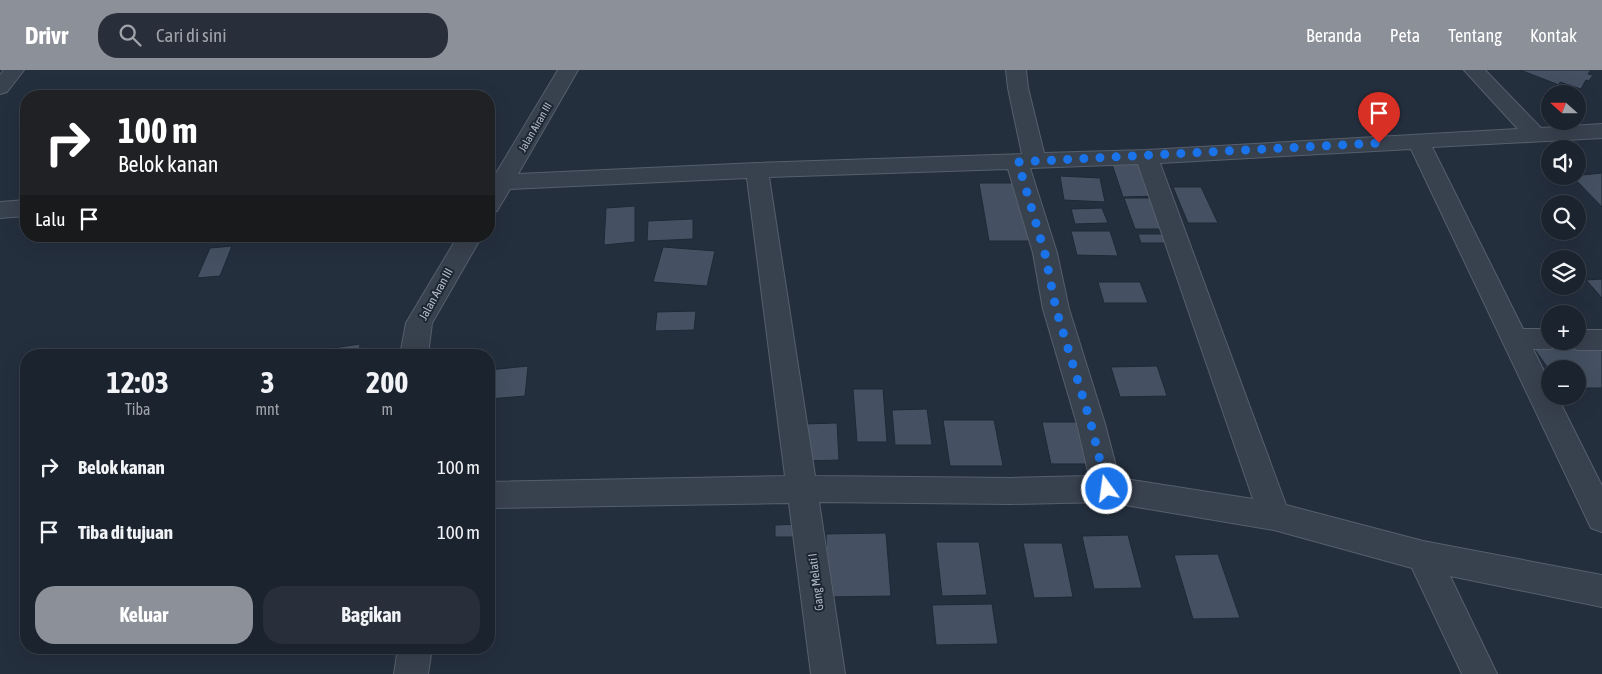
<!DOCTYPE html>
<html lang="id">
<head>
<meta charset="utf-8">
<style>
	:root { --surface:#1b232e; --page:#282f3a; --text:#f1f3f6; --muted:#a0a4aa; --line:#39404a; --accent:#8c9099 }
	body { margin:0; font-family:"Asap Condensed",sans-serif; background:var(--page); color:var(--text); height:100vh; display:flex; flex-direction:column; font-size:19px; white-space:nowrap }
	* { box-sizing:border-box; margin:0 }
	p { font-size:16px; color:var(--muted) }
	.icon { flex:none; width:28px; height:28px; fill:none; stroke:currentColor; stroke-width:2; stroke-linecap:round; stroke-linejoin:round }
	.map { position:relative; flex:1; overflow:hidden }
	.drawer { position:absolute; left:20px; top:279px; width:475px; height:305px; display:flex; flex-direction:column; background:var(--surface); border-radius:20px; box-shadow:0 5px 20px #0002,0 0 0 1px var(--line) }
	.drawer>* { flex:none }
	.hud { position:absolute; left:20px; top:20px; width:475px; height:152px; border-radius:20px; box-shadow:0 5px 20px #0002,0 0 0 1px var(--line); background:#202124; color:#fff; overflow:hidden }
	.needle { width:32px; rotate:291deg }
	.buttons { position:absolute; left:1541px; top:15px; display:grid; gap:10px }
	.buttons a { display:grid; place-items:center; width:45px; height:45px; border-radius:50%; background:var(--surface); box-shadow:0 5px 20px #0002,0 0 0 1px var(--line); font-size:25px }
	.pin { position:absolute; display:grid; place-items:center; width:42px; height:42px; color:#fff; margin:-51px -21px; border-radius:50% 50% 50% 0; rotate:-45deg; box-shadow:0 0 5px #0007 }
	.pin .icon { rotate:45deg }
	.me { position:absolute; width:55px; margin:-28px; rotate:346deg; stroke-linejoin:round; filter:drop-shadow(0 0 4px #0008) }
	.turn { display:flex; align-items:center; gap:18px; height:105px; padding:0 15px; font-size:22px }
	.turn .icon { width:65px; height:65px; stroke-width:2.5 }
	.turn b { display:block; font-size:35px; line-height:42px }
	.then { display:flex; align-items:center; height:48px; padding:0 15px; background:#0003; gap:10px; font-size:19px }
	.eta { display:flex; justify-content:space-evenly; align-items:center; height:85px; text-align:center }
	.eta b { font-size:30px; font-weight:700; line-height:35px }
	.button { display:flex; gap:10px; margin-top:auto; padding:10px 15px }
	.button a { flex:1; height:58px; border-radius:20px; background:var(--accent); color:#fff; font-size:20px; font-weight:700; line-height:58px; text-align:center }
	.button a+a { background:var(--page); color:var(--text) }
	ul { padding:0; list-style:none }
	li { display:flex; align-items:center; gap:15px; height:65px; padding:0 15px }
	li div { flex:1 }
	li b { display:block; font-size:19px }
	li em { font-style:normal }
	header { display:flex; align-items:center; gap:30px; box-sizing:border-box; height:70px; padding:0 25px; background:var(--accent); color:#fff }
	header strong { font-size:24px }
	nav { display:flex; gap:28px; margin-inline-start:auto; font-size:18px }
	.search { width:350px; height:45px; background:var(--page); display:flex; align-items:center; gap:12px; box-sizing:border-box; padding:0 18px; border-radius:20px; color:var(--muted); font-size:19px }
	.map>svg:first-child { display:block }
	.building { fill:#455162; stroke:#1f2835 }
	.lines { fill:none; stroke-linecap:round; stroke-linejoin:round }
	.minor-casing { stroke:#565f6c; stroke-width:2 }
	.minor { fill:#38414e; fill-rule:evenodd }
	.route { stroke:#1a73e8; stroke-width:9; stroke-dasharray:0 16.2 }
	.labels { text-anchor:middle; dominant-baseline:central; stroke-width:4; stroke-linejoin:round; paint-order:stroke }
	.far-street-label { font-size:11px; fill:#b4bcc9; stroke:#1d2633 }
	.street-label { font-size:12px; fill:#b4bcc9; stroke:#1d2633 }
</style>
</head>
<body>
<header>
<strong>Drivr</strong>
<div class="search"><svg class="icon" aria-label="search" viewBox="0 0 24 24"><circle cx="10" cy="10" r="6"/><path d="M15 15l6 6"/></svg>Cari di sini</div>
<nav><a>Beranda</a><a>Peta</a><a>Tentang</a><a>Kontak</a></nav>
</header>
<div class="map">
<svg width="1602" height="604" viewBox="0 0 1602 604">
	<rect width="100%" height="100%" fill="#242f3e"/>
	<path class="building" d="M1520,0H1591L1588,4L1593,5L1589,11L1586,10L1581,19L1560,12L1559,15Z
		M1112,94H1143L1156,126L1123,127Z
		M1602,103V137L1572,106Z
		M1060,106L1100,108L1105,132L1064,130Z
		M979,113H1021L1033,171H989Z
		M1173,117H1201L1218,153H1188Z
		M1124,128H1153L1165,159H1135Z
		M635,136V172L604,175L606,138Z
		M1102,138L1108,153L1075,154L1071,139Z
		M693,149V169L647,171L648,151Z
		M1071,161H1110L1118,186L1077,185Z
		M1138,164H1167L1170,173H1141Z
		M232,176L220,206L197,208L210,178Z
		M663,177L715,181L707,216L653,212Z
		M1602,209V228L1586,210Z
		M1098,212H1140L1148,233H1104Z
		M696,241L694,260L655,261L657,242Z
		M360,274L359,285H287Z
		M1602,276V318H1578V299H1550V301L1533,277Z
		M528,296L525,326L489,329V300Z
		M1157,296L1167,326L1120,327L1111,297Z
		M853,319H883L887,372H857Z
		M927,339L932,375H895L892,340Z
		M943,350H994L1003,396H950Z
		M1042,352H1085L1096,394H1051Z
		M837,353L839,390L804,391V354Z
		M803,454V467H775V455Z
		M886,463L891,526L828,527L826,464Z
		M1128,465L1142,518L1094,519L1082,466Z
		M936,472H979L987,525L942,526Z
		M1023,473H1062L1073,527L1034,528Z
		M1218,484L1240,548L1193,549L1174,485Z
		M992,534L998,574L936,575L932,535Z"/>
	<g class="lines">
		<g class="minor-casing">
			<path id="minor" d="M4,0H24L7,22L0,24V5Z
				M558,0H578L518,104L757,93L1022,84L1008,18L1006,0H1026L1028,18L1044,83L1147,80L1518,59L1464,0H1485L1541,58L1602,54V68L1432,77L1523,259H1550V271H1562L1559,276L1550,279H1533L1550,313V326H1557L1602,416V462L1591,458L1411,79L1160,93L1286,435L1423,471L1602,505V537L1450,506L1497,604H1462L1412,498L1274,460L1107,432L1011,434L819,432L845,604H811L789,433L489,438V412L785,406L747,108L510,119L497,141L489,143V106L495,105ZM1138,94L1253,429L1119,408L1105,354L1069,239L1057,183L1030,98ZM1008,99L1033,183L1043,239L1077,354L1089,406L1011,408L815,406L769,107Z
				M26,130V146L0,148V132Z
				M458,166H482L432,253L428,285H400L406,253Z
				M1578,260H1602V280H1578L1569,277L1565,271H1578Z
				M398,578H432L428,604H394Z"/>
		</g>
		<use href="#minor" class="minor"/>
	</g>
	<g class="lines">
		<path class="route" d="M1107,419L1091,354L1056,239L1045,184L1018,92L1379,73"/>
	</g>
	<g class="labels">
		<g class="far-street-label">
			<text transform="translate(535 57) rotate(-60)">Jalan Airan III</text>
		</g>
		<g class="street-label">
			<text transform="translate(436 224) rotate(-61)">Jalan Aran III</text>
			<text transform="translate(816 512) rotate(-97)">Gang Melati I</text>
		</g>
	</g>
</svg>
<div class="buttons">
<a><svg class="needle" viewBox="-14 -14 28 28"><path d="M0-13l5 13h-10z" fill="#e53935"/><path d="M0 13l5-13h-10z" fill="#a0a4aa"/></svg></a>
<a><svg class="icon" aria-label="sound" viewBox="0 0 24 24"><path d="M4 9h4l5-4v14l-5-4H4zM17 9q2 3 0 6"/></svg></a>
<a><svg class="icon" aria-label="search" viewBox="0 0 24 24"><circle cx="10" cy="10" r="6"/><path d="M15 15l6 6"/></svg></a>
<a><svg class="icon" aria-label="layers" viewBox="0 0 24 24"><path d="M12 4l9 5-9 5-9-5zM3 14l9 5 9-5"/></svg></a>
<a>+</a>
<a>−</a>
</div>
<div class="pin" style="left:1379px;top:73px;background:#d93025"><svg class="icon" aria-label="arrive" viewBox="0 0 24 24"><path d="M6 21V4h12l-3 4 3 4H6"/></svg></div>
<svg class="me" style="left:1107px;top:419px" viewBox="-20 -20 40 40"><circle r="17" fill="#1a73e8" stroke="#fff" stroke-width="3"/><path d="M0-11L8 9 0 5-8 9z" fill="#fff"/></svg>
<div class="hud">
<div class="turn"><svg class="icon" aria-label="right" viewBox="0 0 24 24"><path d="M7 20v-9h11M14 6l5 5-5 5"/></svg><div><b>100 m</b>Belok kanan</div></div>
<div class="then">Lalu<svg class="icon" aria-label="arrive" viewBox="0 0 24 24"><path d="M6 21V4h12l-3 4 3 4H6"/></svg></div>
</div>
<section class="drawer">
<div class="eta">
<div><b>12:03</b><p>Tiba</p></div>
<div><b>3</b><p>mnt</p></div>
<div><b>200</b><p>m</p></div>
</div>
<ul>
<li><svg class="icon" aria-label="right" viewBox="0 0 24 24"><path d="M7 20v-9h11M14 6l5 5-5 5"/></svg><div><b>Belok kanan</b></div><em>100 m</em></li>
<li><svg class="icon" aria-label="arrive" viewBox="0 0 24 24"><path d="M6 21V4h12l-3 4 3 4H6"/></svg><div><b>Tiba di tujuan</b></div><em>100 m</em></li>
</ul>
<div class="button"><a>Keluar</a><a>Bagikan</a></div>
</section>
</div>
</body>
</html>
